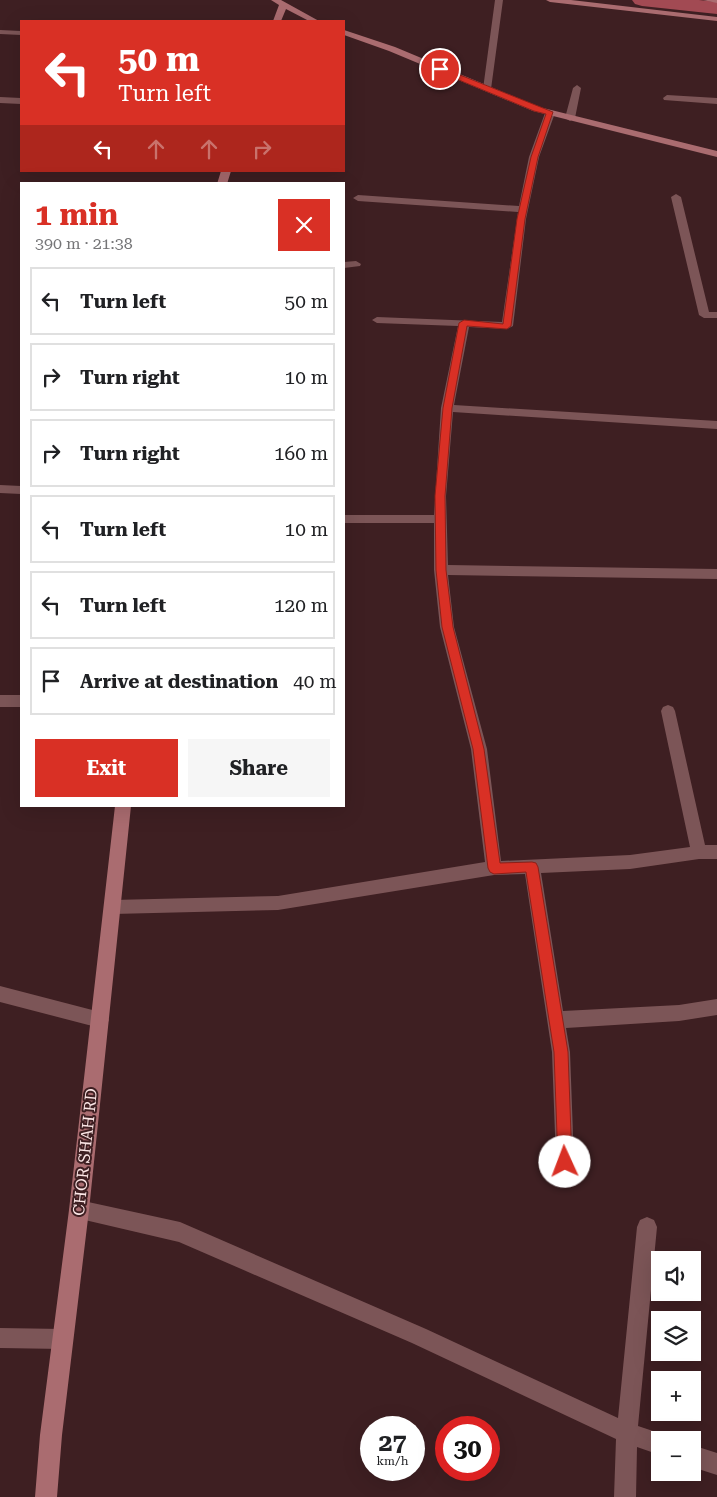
<!DOCTYPE html>
<html lang="en">
<head>
<meta charset="utf-8">
<style>
	:root { --surface:#fff; --page:#f6f6f6; --text:#202124; --muted:#757577; --line:#e0e0e0; --accent:#d93025 }
	body { margin:0; font-family:"Roboto Serif",serif; background:var(--page); color:var(--text); height:100vh; display:flex; flex-direction:column; font-size:19px; white-space:nowrap }
	* { box-sizing:border-box; margin:0 }
	p { font-size:16px; color:var(--muted) }
	.icon { flex:none; width:28px; height:28px; fill:none; stroke:currentColor; stroke-width:2; stroke-linecap:round; stroke-linejoin:round }
	.map { position:relative; flex:1; overflow:hidden }
	.panel { position:absolute; left:20px; top:182px; width:325px; height:625px; display:flex; flex-direction:column; background:var(--surface); border-radius:0px; box-shadow:0 5px 20px #0002 }
	.panel>* { flex:none }
	.hud { position:absolute; left:20px; top:20px; width:325px; height:152px; border-radius:0px; box-shadow:0 5px 20px #0002; background:#d93025; color:#fff; overflow:hidden }
	.fabs { position:absolute; left:651px; top:1251px; display:grid; gap:10px }
	.fabs a { display:grid; place-items:center; width:50px; height:50px; border-radius:0px; background:var(--surface); box-shadow:0 5px 20px #0002; font-size:25px }
	.speed { position:absolute; left:360px; top:1416px; display:flex; gap:10px; font-size:25px; font-weight:700; text-align:center }
	.speed>* { display:grid; place-content:center; width:65px; height:65px; border-radius:50%; background:var(--surface); box-shadow:0 5px 20px #0002; line-height:1 }
	.speed small { font-size:12px; font-weight:400 }
	.speed .limit { border:8px solid #d22; background:#fff; color:#111 }
	.pin { position:absolute; display:grid; place-items:center; width:42px; height:42px; color:#fff; margin:-21px; border:2px solid #fff; border-radius:50%; box-shadow:0 1px 5px #0007 }
	.me { position:absolute; width:55px; margin:-28px; rotate:358deg; stroke-linejoin:round; filter:drop-shadow(0 0 4px #0008) }
	.turn { display:flex; align-items:center; gap:18px; height:105px; padding:0 15px; font-size:22px }
	.turn .icon { width:65px; height:65px; stroke-width:2.5 }
	.turn b { display:block; font-size:35px; line-height:42px }
	.lanes { display:flex; align-items:center; height:48px; padding:0 15px; background:#0003; justify-content:center; gap:25px; direction:ltr }
	.lanes .off { opacity:.35 }
	.round { display:grid; place-items:center; flex:none; width:52px; height:52px; border-radius:0px; background:var(--page) }
	.headline { display:flex; align-items:center; justify-content:space-between; height:85px; padding:0 15px }
	h1 { font-size:30px; font-weight:700; line-height:38px; color:var(--accent) }
	.action { display:flex; gap:10px; margin-top:auto; padding:10px 15px }
	.action a { flex:1; height:58px; border-radius:0px; background:var(--accent); color:#fff; font-size:20px; font-weight:700; line-height:58px; text-align:center }
	.action a+a { background:var(--page); color:var(--text) }
	ul { padding:0; list-style:none }
	li { display:flex; align-items:center; gap:15px; height:68px; margin:0 10px 8px; padding:0 5px; border:2px solid var(--line); border-radius:0px }
	li div { flex:1 }
	li b { display:block; font-size:19px }
	li em { font-style:normal }
	.map>svg:first-child { display:block }
	.lines { fill:none; stroke-linecap:round; stroke-linejoin:round }
	.canal { fill:#a24a53; fill-rule:evenodd }
	.street { fill:#7c5557; fill-rule:evenodd }
	.secondary { fill:#aa6c70; fill-rule:evenodd }
	.route { fill:#d93025; stroke:#8d1f18 }
	.labels { text-anchor:middle; dominant-baseline:central; stroke-width:4; stroke-linejoin:round; paint-order:stroke }
	.near-street-label { font-size:16px; fill:#fce6e6; stroke:#3e1f22 }
</style>
</head>
<body>
<div class="map">
<svg width="717" height="1497" viewBox="0 0 717 1497">
	<rect width="100%" height="100%" fill="#3e1f22"/>
	<g class="lines">
		<path class="canal" d="M632,0H699L717,2V14L642,6L635,4Z"/>
		<path class="street" d="M495,0H503L491,89L487,92L483,89Z
			M0,30L21,31V35L0,34Z
			M577,85L581,88L575,118L570,121L565,118L573,88Z
			M667,95L717,98V104L664,100L663,98Z
			M0,97L21,98V104L0,103Z
			M550,110L555,113L539,157L526,219L513,326L507,329L469,327L454,405L717,421V429L453,412L446,496L448,565L717,569V579L448,575L454,627L487,749L501,861L630,855L690,847L661,711L663,707L668,705L673,707L675,711L705,845H717V859H699L630,869L541,873L563,1011L679,1005L717,999V1015L679,1021L566,1028L570,1052L574,1162L572,1169L565,1171L558,1169L556,1162L552,1052L525,874L494,875L278,910L113,914L107,912L105,907L107,902L113,900L278,896L485,862L471,749L440,627L434,570V523H344V515H434L441,408L458,326L377,323L372,320L377,317L502,322L518,212L358,201L353,198L358,195L519,206L529,157L545,113Z
			M676,194L681,197L709,312H717V318H704L699,315L671,197Z
			M356,261L361,264L360,266L344,268V262Z
			M0,485L21,486V494L0,493Z
			M0,695H21V707H0Z
			M0,986L100,1012L106,1014L109,1020L106,1026L100,1028L0,1002Z
			M79,1200L180,1222L426,1329L618,1418L637,1227L640,1220L647,1217L654,1220L657,1227L638,1426L668,1436L669,1440H660V1455L637,1447L636,1497H614L616,1439L412,1343L179,1242L72,1217L69,1210L72,1203Z
			M0,1328L63,1329L70,1332L73,1339L70,1346L63,1349L0,1348Z
			M692,1445L717,1453V1475L692,1467Z"/>
		<path class="secondary" d="M271,0H281L319,21H309L286,9L281,21H273L279,5Z
			M546,0H571L717,17V21L550,2Z
			M703,0H717V3Z
			M344,30L395,47L539,107L717,151V157L533,111L389,51L344,35Z
			M221,171H231L227,184H217Z
			M115,806H131L89,1210L62,1435L57,1497H35L40,1435L69,1210Z"/>
	</g>
	<path class="route" d="M440,67L553,112L538,157L525,219L511,326L507,329L467,326L452,408L445,496L446,570L453,627L484,749L500,863L532,862L536,863L538,867L568,1052L572,1162L570,1167L565,1169L560,1167L558,1162L554,1052L526,872L494,874L490,872L488,868L473,749L442,627L436,570L435,496L443,408L459,323L464,320L503,324L517,219L531,157L546,114L534,111L437,71L436,69Z"/>
	<g class="labels">
		<g class="near-street-label">
			<text transform="translate(85 1152) rotate(-84)">CHOR SHAH RD</text>
		</g>
	</g>
</svg>
<div class="fabs">
<a><svg class="icon" aria-label="sound" viewBox="0 0 24 24"><path d="M4 9h4l5-4v14l-5-4H4zM17 9q2 3 0 6"/></svg></a>
<a><svg class="icon" aria-label="layers" viewBox="0 0 24 24"><path d="M12 4l9 5-9 5-9-5zM3 14l9 5 9-5"/></svg></a>
<a>+</a>
<a>−</a>
</div>
<div class="speed"><div>27<small>km/h</small></div><div class="limit">30</div></div>
<div class="pin" style="left:440px;top:69px;background:#d93025"><svg class="icon" aria-label="arrive" viewBox="0 0 24 24"><path d="M6 21V4h12l-3 4 3 4H6"/></svg></div>
<svg class="me" style="left:565px;top:1162px" viewBox="-20 -20 40 40"><circle r="19" fill="#fff"/><path d="M0-13L10 11 0 6-10 11z" fill="#d93025"/></svg>
<div class="hud">
<div class="turn"><svg class="icon" aria-label="left" viewBox="0 0 24 24"><path d="M17 20v-9H6M10 6l-5 5 5 5"/></svg><div><b>50 m</b>Turn left</div></div>
<div class="lanes"><svg class="icon" aria-label="left" viewBox="0 0 24 24"><path d="M17 20v-9H6M10 6l-5 5 5 5"/></svg><svg class="icon off" aria-label="ahead" viewBox="0 0 24 24"><path d="M12 20V5M6 11l6-6 6 6"/></svg><svg class="icon off" aria-label="ahead" viewBox="0 0 24 24"><path d="M12 20V5M6 11l6-6 6 6"/></svg><svg class="icon off" aria-label="right" viewBox="0 0 24 24"><path d="M7 20v-9h11M14 6l5 5-5 5"/></svg></div>
</div>
<section class="panel">
<div class="headline"><div><h1>1 min</h1><p>390 m · 21:38</p></div><a class="round" style="background:#d93025;color:#fff"><svg class="icon" aria-label="close" viewBox="0 0 24 24"><path d="M6 6l12 12M18 6L6 18"/></svg></a></div>
<ul>
<li><svg class="icon" aria-label="left" viewBox="0 0 24 24"><path d="M17 20v-9H6M10 6l-5 5 5 5"/></svg><div><b>Turn left</b></div><em>50 m</em></li>
<li><svg class="icon" aria-label="right" viewBox="0 0 24 24"><path d="M7 20v-9h11M14 6l5 5-5 5"/></svg><div><b>Turn right</b></div><em>10 m</em></li>
<li><svg class="icon" aria-label="right" viewBox="0 0 24 24"><path d="M7 20v-9h11M14 6l5 5-5 5"/></svg><div><b>Turn right</b></div><em>160 m</em></li>
<li><svg class="icon" aria-label="left" viewBox="0 0 24 24"><path d="M17 20v-9H6M10 6l-5 5 5 5"/></svg><div><b>Turn left</b></div><em>10 m</em></li>
<li><svg class="icon" aria-label="left" viewBox="0 0 24 24"><path d="M17 20v-9H6M10 6l-5 5 5 5"/></svg><div><b>Turn left</b></div><em>120 m</em></li>
<li><svg class="icon" aria-label="arrive" viewBox="0 0 24 24"><path d="M6 21V4h12l-3 4 3 4H6"/></svg><div><b>Arrive at destination</b></div><em>40 m</em></li>
</ul>
<div class="action"><a>Exit</a><a>Share</a></div>
</section>
</div>
</body>
</html>
